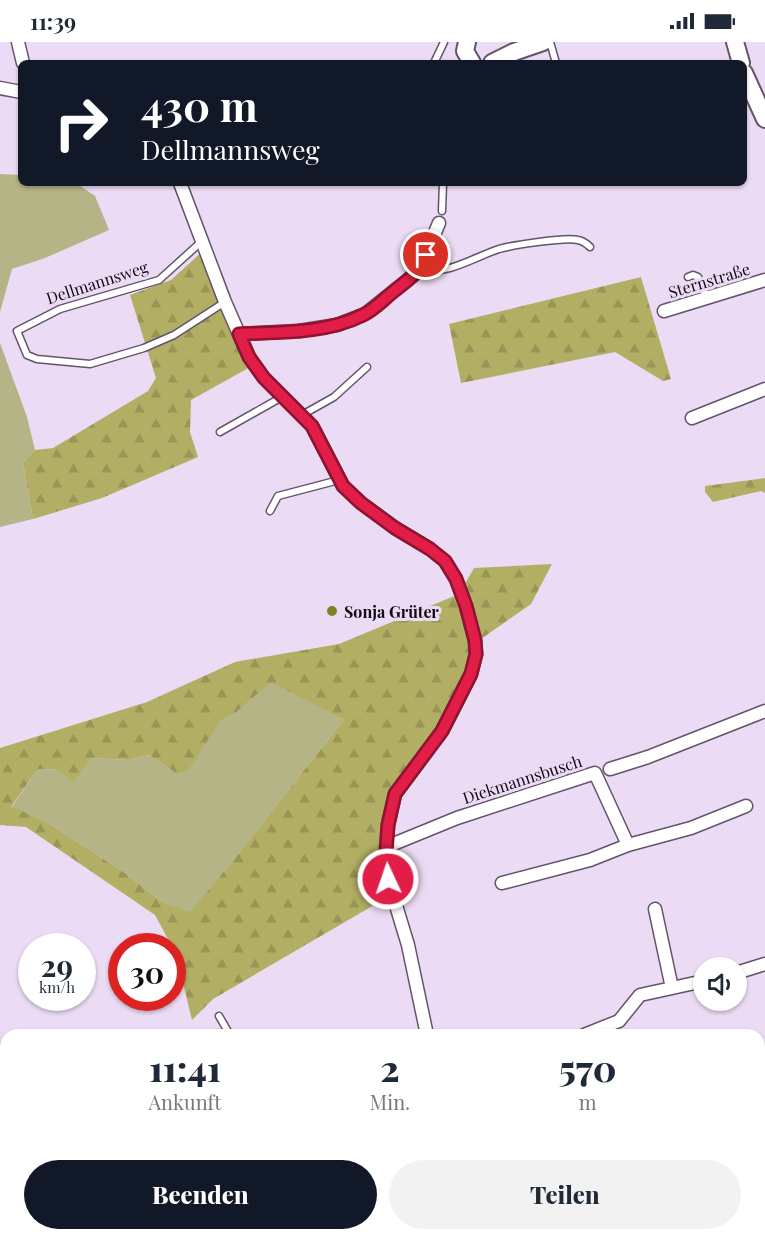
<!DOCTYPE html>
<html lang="de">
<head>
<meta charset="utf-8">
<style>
	:root { --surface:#fff; --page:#f2f2f3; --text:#1f2937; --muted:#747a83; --accent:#111827 }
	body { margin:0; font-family:"Playfair Display",serif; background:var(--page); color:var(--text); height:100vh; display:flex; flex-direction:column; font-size:22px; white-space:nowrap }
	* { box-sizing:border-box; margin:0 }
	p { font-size:20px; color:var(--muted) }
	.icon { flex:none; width:33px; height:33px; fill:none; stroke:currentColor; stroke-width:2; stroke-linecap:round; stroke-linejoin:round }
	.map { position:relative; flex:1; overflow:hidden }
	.details { position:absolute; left:0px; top:987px; width:765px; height:212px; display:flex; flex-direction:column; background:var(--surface); border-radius:18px 18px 0 0; box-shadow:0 2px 4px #0004 }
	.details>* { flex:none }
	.banner { position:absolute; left:18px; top:18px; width:729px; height:126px; border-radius:9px; box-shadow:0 2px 4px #0004; background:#111827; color:#fff; overflow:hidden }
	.buttons { position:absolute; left:693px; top:915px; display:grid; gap:12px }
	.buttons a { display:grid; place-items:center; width:54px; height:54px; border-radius:50%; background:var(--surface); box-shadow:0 2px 4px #0004; font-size:30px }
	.speed { position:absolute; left:18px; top:891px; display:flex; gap:12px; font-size:30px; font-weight:700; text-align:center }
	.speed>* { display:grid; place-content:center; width:78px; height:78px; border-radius:50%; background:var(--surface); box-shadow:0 2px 4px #0004; line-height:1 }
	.speed small { font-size:15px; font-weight:400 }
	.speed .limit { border:9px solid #d22; background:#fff; color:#111 }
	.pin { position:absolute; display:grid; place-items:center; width:51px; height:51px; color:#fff; margin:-26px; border:3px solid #fff; border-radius:50%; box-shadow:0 2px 6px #0007 }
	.me { position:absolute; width:66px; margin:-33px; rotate:357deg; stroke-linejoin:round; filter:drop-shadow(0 0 4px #0008) }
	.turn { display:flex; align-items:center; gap:21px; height:126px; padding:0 24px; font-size:27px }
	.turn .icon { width:78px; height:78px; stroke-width:2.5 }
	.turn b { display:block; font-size:42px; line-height:51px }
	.eta { display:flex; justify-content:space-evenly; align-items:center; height:102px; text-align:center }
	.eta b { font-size:36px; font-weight:800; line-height:42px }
	.action { display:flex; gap:12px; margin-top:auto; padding:12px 24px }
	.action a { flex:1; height:69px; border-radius:36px; background:var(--accent); color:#fff; font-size:24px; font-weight:800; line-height:69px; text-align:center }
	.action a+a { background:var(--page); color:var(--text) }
	.status { display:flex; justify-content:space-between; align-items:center; height:42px; padding:0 30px; background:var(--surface); direction:ltr }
	.status svg { height:16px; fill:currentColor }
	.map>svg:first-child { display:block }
	.green { fill:#b5b486 }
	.forest { fill:url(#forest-firs); fill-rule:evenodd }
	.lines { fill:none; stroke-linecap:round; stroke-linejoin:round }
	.lane-casing { stroke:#635469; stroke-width:9 }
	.street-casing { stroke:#635469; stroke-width:15 }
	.secondary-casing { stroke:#635469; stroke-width:20 }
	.lane { stroke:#fff; stroke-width:6 }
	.street { stroke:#fff; stroke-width:12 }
	.secondary { stroke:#fff; stroke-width:16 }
	.route-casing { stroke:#92132f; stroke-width:15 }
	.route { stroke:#e11d48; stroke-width:10 }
	.poi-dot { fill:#848028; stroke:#ecdbf4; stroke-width:2 }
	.labels { text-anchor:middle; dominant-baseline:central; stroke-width:6; stroke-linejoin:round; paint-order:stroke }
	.street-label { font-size:16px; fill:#100b13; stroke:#ecdbf4 }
	.poi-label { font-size:16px; font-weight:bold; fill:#100b13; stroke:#ecdbf4; text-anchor:start }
</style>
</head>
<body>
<div class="status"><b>11:39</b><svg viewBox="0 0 49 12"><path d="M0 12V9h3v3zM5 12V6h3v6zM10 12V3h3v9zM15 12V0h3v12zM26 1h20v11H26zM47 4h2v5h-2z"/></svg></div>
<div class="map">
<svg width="765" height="1198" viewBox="0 0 765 1198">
	<defs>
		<pattern id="forest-firs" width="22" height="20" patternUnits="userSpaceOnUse" patternTransform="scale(1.5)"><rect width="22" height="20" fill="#b2af64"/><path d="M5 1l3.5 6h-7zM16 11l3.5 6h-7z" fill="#989556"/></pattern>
	</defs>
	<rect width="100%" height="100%" fill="#ecdbf4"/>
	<path class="green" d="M0,132L21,133V141H76L95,154L109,188L45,216L12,227L0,270Z
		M0,301L27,375L35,408L23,421L33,477L0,485Z
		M271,639L344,678C292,742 243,808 190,871L162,860L125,831L53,784L11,766L38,727L59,728L91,716L129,718L149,713L177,732L221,678L233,673Z"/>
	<path class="forest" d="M203,209L252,324L191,358L190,390L198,415L102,456L33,477L23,421L35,408L53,406L148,349L156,336L130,253L171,238Z
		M641,235L671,337L663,339L615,310L461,341L449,282Z
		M765,436V451L761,449L713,460L705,450V444Z
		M552,522L531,562L478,599L441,688L412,729L387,783L393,852L213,957L192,978L176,912L155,873L26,785L0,783V706L147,660L235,620L339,602L459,552L474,526ZM271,640L344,678C292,742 243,808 190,870L162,860L125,831L53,784L18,767L11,765L38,727L59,728L73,740L91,716L129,718L149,713L177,732L189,727L221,678L233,673Z"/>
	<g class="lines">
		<g class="lane-casing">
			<path id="lane" d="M550,0L556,21
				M434,21L444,0
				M442,169L443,141
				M201,200L159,238L60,267L17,289L27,313L37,317L90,322L144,306L174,293L225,260
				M420,229C450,232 472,216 499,207C513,203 565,195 578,198C583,199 587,202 590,205
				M688,235L693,233L698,235L707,256
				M302,373L334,355L367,325
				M220,390L282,355
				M270,469L278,454L339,438
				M219,974L230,993
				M275,1192L276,1198
				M411,1192L413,1198
				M381,1198L394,1194"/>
		</g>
		<g class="street-casing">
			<path id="street" d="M18,0L23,21
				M0,46L21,50
				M180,141L225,260L249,315L264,336L312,384L343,444L361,461L395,486L430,507L445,519L456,537L466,564L475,599L476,612L471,632L442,689L395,752L388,783L385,823L388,837L408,903L427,993
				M664,269L765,238
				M239,292L299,289L337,283L365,272L419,229L439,181
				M692,376L765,347
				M610,727L648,715L765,669
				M386,805L457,776L595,731L628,803
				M502,841L590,818L628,803L691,786L746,764
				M655,867L672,946
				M736,931L765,922
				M584,993L619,979L640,953L704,939
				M759,1045L765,1044
				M636,1192L639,1198"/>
		</g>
		<g class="secondary-casing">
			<path id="secondary" d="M467,0L465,9L472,21
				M735,0L741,21
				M492,21L514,10L543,0
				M744,31L765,77
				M759,1120L765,1118
				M450,1198L516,1192"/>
		</g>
		<use href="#lane" class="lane"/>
		<use href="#street" class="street"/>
		<use href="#secondary" class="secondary"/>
	</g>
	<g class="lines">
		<g class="route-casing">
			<path id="route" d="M388,837L385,824L388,783L395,752L442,689L471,632L476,612L475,598L466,564L456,537L445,519L430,507L395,486L361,461L343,444L312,384L264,336L249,315L239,292C280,290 325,292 363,273C374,268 383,258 393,250C409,237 417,233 426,213"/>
		</g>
		<use href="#route" class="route"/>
	</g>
	<circle class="poi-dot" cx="332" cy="569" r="6"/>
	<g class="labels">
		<g class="street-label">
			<text transform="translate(709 238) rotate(-17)">Sternstraße</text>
			<text transform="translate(97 240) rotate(-18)">Dellmannsweg</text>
			<text transform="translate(522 737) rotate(-18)">Diekmannsbusch</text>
		</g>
		<g class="poi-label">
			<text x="344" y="569">Sonja Grüter</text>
		</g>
	</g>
</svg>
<div class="buttons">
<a><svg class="icon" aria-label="sound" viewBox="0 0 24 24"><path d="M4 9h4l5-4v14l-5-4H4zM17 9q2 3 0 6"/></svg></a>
</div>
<div class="speed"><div>29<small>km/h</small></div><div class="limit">30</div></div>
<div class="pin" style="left:426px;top:213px;background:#d93025"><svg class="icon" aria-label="arrive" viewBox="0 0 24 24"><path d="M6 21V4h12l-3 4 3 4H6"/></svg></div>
<svg class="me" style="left:388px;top:837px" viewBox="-20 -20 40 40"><circle r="17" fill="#e11d48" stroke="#fff" stroke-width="3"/><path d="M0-11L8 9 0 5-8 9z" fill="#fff"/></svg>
<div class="banner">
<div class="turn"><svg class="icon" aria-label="right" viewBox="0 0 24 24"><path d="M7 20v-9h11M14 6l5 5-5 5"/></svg><div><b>430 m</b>Dellmannsweg</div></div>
</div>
<section class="details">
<div class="eta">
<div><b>11:41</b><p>Ankunft</p></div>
<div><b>2</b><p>Min.</p></div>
<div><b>570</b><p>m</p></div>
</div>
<div class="action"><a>Beenden</a><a>Teilen</a></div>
</section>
</div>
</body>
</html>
